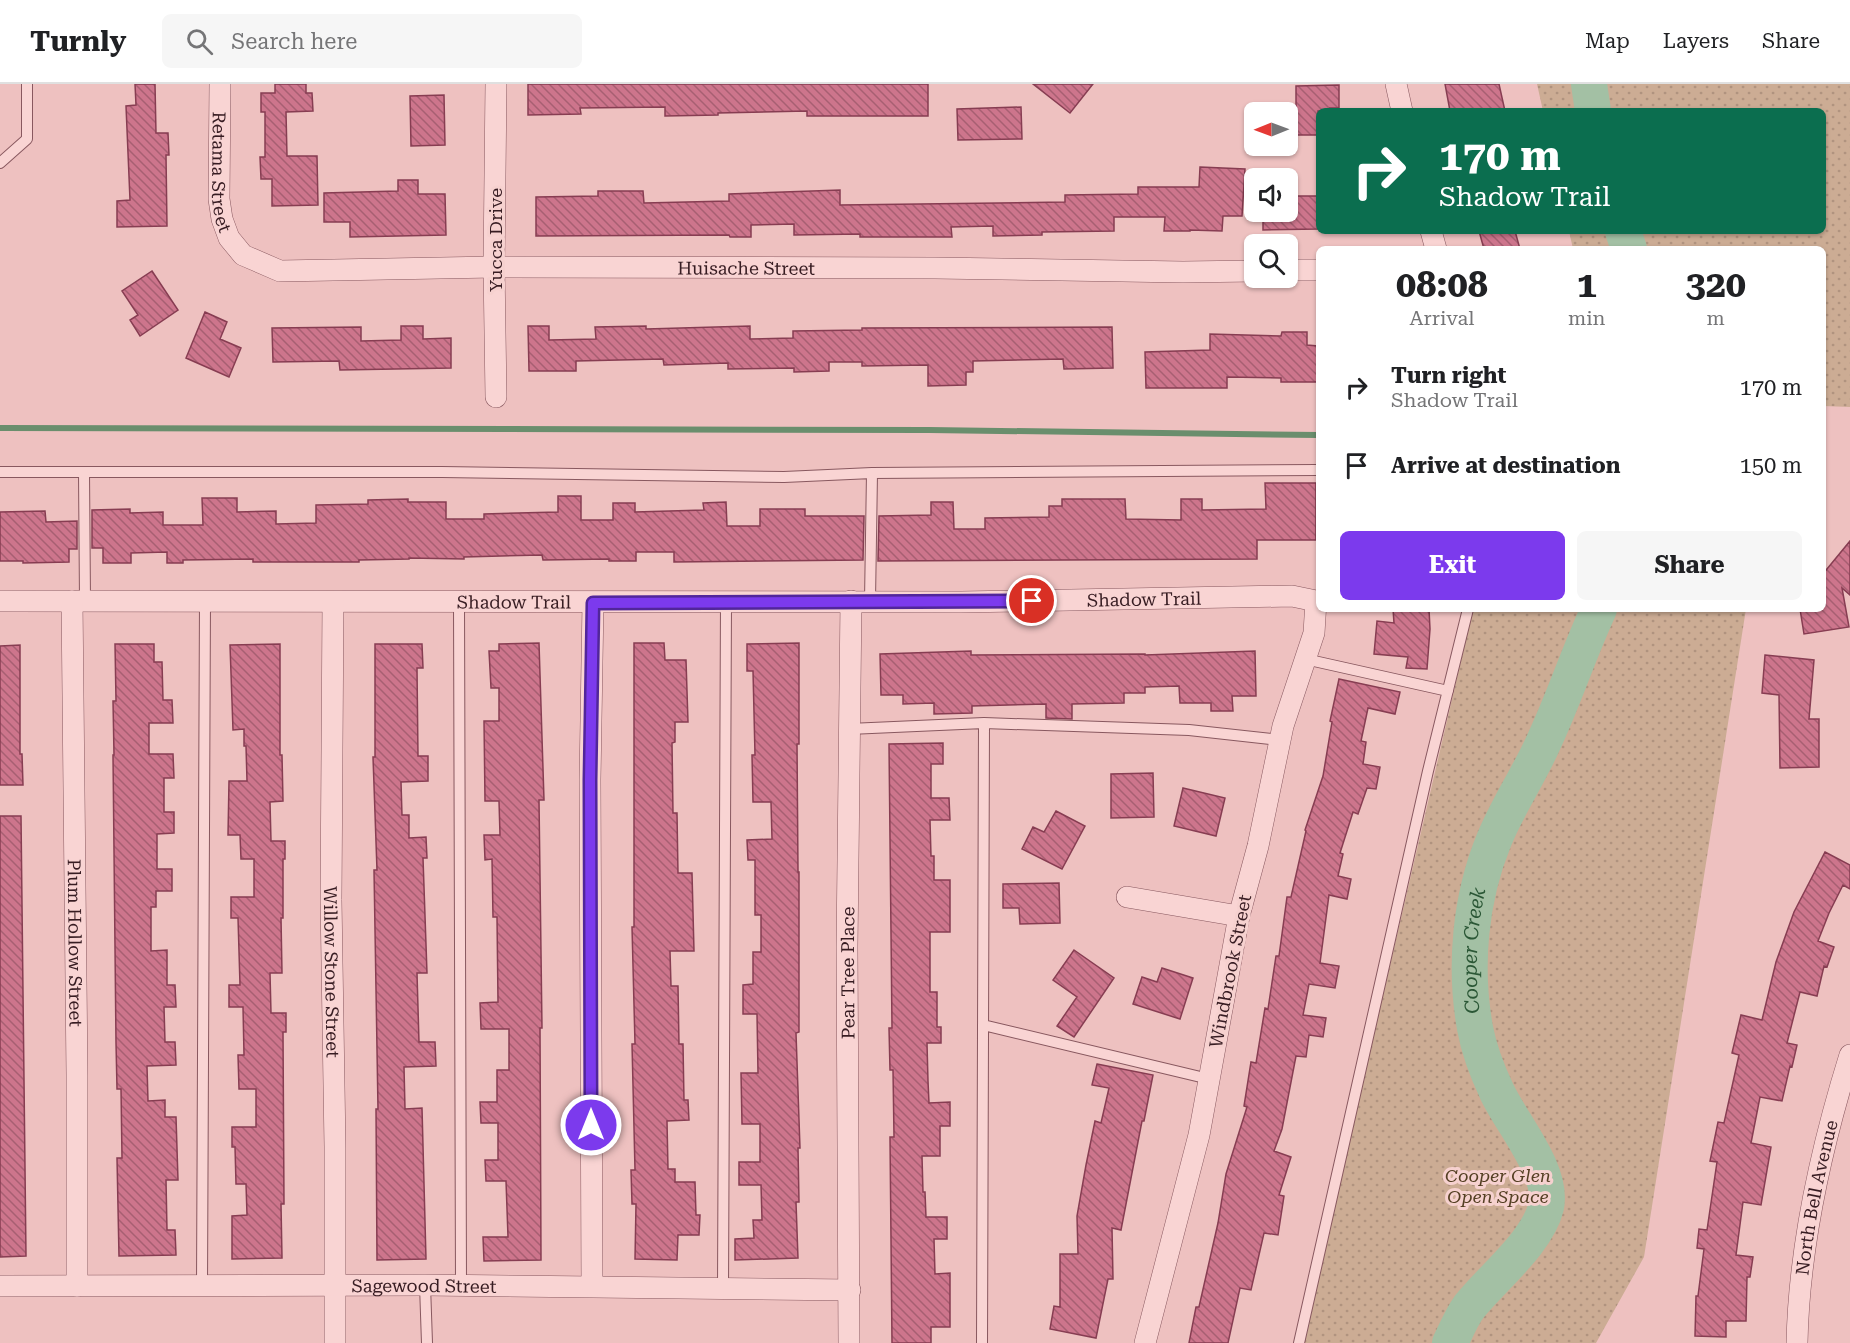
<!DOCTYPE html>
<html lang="en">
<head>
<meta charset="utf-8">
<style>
	:root { --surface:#fff; --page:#f6f6f6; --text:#202124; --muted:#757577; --line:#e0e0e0; --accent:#7c3aed }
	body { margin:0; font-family:"Roboto Serif",serif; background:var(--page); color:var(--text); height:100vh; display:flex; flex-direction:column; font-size:22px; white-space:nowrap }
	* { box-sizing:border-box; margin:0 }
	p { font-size:20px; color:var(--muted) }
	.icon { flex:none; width:33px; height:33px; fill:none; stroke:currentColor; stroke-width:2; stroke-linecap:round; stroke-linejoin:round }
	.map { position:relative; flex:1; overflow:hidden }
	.drawer { position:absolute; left:1316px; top:162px; width:510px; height:366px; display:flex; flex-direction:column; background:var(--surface); border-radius:9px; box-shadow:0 2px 4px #0004 }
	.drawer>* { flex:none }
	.top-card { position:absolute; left:1316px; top:24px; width:510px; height:126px; border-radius:9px; box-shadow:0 2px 4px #0004; background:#0b6e4f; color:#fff; overflow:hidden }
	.needle { width:39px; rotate:269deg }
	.tools { position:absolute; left:1244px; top:18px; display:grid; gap:12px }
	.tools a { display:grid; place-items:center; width:54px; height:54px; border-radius:9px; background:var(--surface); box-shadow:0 2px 4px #0004; font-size:30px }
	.pin { position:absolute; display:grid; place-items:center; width:51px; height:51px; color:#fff; margin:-26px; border:3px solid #fff; border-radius:50%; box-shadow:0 2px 6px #0007 }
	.me { position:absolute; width:66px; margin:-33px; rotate:0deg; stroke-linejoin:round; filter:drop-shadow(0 0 4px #0008) }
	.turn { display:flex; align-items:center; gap:21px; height:126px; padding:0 24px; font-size:27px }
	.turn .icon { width:78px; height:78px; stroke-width:2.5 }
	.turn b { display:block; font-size:42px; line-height:51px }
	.eta { display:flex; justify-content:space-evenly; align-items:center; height:102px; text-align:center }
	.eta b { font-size:36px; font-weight:700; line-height:42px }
	.primary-button { display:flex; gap:12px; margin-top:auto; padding:12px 24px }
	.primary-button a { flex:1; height:69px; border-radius:9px; background:var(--accent); color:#fff; font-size:24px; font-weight:700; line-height:69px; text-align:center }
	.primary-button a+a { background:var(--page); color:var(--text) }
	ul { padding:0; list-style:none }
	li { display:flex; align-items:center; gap:18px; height:78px; padding:0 24px }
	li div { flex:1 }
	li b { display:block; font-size:22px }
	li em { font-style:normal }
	header { display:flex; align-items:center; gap:36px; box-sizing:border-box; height:84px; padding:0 30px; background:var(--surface); border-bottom:2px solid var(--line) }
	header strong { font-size:28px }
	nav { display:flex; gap:33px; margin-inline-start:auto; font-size:21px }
	.search { width:420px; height:54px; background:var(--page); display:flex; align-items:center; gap:15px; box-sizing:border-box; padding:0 21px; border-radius:9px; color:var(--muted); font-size:22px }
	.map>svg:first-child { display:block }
	.park { fill:url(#park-dots) }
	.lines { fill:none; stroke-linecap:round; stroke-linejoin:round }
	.stream { stroke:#6a8e6d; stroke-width:6 }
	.river { stroke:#a3c0a4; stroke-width:36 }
	.building { fill:url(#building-back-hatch); stroke:#873d52; stroke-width:1.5 }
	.service-casing { stroke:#88585f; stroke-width:12 }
	.minor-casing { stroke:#88585f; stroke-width:22 }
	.service { stroke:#f9d4d3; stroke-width:10 }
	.minor { stroke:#f9d4d3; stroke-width:21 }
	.route-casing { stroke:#51269a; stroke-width:15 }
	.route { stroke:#7c3aed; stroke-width:10 }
	.labels { text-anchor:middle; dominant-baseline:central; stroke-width:6; stroke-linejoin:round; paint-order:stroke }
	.street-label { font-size:18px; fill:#371c22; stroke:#f6d1cf }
	.park-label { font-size:18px; font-style:italic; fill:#543f23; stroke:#f6d1cf }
	.water-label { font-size:20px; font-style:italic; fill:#2b5736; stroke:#f6d1cf }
</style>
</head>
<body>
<header>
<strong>Turnly</strong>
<div class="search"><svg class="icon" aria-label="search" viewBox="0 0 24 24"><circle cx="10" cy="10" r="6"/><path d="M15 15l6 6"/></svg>Search here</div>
<nav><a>Map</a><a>Layers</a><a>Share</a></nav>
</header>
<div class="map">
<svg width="1850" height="1259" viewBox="0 0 1850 1259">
	<defs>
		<pattern id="park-dots" width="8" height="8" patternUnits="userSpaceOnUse" patternTransform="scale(1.5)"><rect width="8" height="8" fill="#ccac94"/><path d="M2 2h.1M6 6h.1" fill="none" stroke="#b0937f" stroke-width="1.8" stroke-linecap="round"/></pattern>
		<pattern id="building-back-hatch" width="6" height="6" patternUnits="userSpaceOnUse" patternTransform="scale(1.5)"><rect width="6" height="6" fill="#cd758c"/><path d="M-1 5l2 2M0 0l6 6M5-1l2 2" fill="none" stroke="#a75f72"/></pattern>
	</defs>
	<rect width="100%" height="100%" fill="#eec1c0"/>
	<path class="park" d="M1537,0H1850V323L1823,322L1822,165H1573L1569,147H1822V27H1543Z
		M1473,525H1746L1644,1173L1596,1259H1302Z"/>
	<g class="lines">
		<path class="stream" d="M0,344L929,346L1318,351"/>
		<g class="river">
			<path d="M1589,0L1593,27"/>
			<path d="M1623,147L1629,165"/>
			<path id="s1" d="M1450,1259C1456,1247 1461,1234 1469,1223C1492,1194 1537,1159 1546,1123C1554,1088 1512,1040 1497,1008C1488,989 1479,966 1475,944C1464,883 1470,814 1494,756C1508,721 1530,690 1545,655C1565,612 1579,568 1599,525"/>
		</g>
	</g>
	<path class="building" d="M135,0H155L156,49H168L169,71H166L167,142L117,143V117L130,116L126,22L136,21Z
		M275,0H306V9H312L313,27L286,28L287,72H317L318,121L272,122V95H261L260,73H265V28H261V9H275Z
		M528,0H928V32H807V27L718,29V31L665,32V23L580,24L581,30L528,31Z
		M1033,0H1093L1070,29Z
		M1445,0H1499L1505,27H1450Z
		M1339,1V24H1330L1331,27H1318V51H1296V2Z
		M444,11L445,61L411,62L410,12Z
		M1021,23L1022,55L958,56L957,25Z
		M1200,83L1245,85L1242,132H1223L1222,147L1190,146V147H1164L1165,133H1114V147L1042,148V151L993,152V142L951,143L952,153H860V150L794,151V140L751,141V153H730L729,151L536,152V113L598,112V107H643L644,119L729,117V110L840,106V121L1065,118V111L1138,110V103H1199Z
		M398,96H418V110H445L446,151L350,153V138H324V109L398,107Z
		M1287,112H1318V145L1263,146V128H1287Z
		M1479,147H1515L1520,165H1484Z
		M152,187L178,226L140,252L130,236L138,231L122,207Z
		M205,228L227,238L220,255L241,264L229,293L186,274Z
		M401,242H423V255L451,254V284L340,286L339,277L273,278L272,244L361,243V257L401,256Z
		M528,242H549V256L596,255L595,243L646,242V245L750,242V255L793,254V247L862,246V244L1112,243L1113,284L1064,285L1063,275L973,277V288H966V301L928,302V281L862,282V278H829V287L794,288V284L728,285V279L664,281L663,275L576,277V287H529Z
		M1282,248H1307V261L1318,262V298H1281V294L1227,293V304H1146L1145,268L1210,266V250L1281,252Z
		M1265,399H1316V456H1257V475L878,477L879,432L931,431V418H953L954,445H985V434L1049,433V422H1062V415H1125L1126,435L1181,436V415H1202V426L1266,425Z
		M558,412H581V436H613V419H635V428L704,426L703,419L726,418L727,442H760V425H805V432H864L863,476L674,478V468H636V477H609V475L543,476L542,471L464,473V475L409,474V475L359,476V478H253V475L183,476V479H167V468L131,469V479H103V464H92V426L130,425V429L163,428V441H203L202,414H237V428L276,427V440L316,439V421L368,420V416L408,415V418H446V435H484V430L558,428Z
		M45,427L46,438L77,437V465H69V478L23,479V477H0V428Z
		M1850,457V511L1842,504L1849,543L1804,550L1800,525H1822V491Z
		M1393,525H1429L1430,545L1427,585L1406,584L1408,573L1374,570L1377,537L1394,539Z
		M539,559L544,716H539L542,944H540L541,1176L484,1177L483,1153H508L506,1097H486L485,1076H498V1039H481L480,1018H497V986H509V945H481L480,919L498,918L497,833H493L492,775L485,776L484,751H500L499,717H485L484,637H499V604H491L489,567H499V560Z
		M634,559H664L665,576H686L688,638H675V658L672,659L673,729H677L678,789H692L694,867H670L671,902H678L679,960H683L684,1016H688L689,1036L667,1037L668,1085H675V1098H695L696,1131H700L699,1151H678L677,1176L635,1175L636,1120H632L631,1086H635L632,960H635L632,843H634Z
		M799,559V660H797L798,788H799V948L796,949L800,1064H798L799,1118H796L798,1174L735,1176V1155L754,1154L753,1136H762L761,1101H739V1078H760V1040H742L741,989H758L757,930H743V901L753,900V868H761V831H755V776H748L747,756L772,755L771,718H753L752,671H755L753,587H747V560Z
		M115,560H154V578H162L163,616H172L173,639H149V670H173L174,694H164V728H174V749L157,750V785H172V807H156V823H151V867L167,866V901H175L176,923H164L165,958H175L176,981L147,982L148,1017L165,1016V1033H176L178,1096H166L167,1146H175L176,1171L119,1172L117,1074H122L121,1005H117L116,959L113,671H114L113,617H116Z
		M280,560V671H282L283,717L270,718L271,757H285V775H283V834H281L282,889H270L271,929H286V948H283L284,1120H281L282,1174L232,1175V1132L247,1131L246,1100H236L235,1063H232V1043H256V1005H239L238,971H244L243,923H229V901H240L238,834H231V813H254V775H241L240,751H228L229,697H247L246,662H244V645L233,646L230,561Z
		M375,560H422L423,584H417L418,672H428V697L401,698L402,731H409V754L426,753L427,774H423L427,889H417L419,958H435L436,982L404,983L405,1025L422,1024L426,1175L377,1176L376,1025H378L374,786H377L373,673H375Z
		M20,561V670H22L23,701H0V562Z
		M971,567V571L1145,570V571L1255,567L1256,612H1232L1233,627H1211V619H1180L1179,602L1145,603V609H1124V619L1072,620V635L1046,634V620L972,622V629L934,630V619L903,620V611H881L880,570Z
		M1765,571L1814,576L1809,635H1819V683L1780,684L1779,611L1762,609Z
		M1339,595L1400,608L1395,630L1368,624L1361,657L1366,658L1363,680L1380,683L1376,705L1367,704L1358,730L1353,728L1340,769L1343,770L1338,792L1351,795L1347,815L1329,811L1320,879L1339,882L1335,904L1309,900L1303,931L1326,934L1323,953L1309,951L1306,973L1296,972L1282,1045L1274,1067L1291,1073L1279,1111L1284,1112L1278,1151L1264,1149L1251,1206L1240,1204L1228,1259H1189L1196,1223H1199L1218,1139L1226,1090L1247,1023L1244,1022L1251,978L1256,979L1265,924L1268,925L1276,872H1279L1287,813H1291L1306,747L1305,746L1323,692L1332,638L1330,637Z
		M943,659V680H931V714H949L950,736H930L931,772H934V796H950V848H930V908H937V943H941V959H927L928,997L929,1019L950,1018V1042H940V1072H922L923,1108H925L926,1133H947V1155H934L935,1190L950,1189V1243H931V1259H892L890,1053H894L893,986H890L889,944H892L889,660Z
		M1153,689L1154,733L1111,734V690Z
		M1183,704L1225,714L1216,752L1174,742Z
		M1056,727L1085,742L1062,785L1022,765L1033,743L1044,748Z
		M0,732H21L26,1172L0,1173Z
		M1825,768L1850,781V805L1843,801L1829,829L1818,857L1834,863L1827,883L1824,882L1817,912L1800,908L1787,959L1797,961L1792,983L1790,982L1782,1017L1760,1013L1751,1059L1771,1063L1761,1121L1743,1118L1736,1171L1753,1173L1750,1193H1747L1746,1237H1726V1253L1695,1252L1696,1212H1698L1704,1165L1697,1164L1699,1145L1707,1146L1717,1078L1710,1077L1718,1038L1724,1039L1739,971L1732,969L1741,931L1762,936L1776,878L1794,828Z
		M1059,799L1060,839L1020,840L1019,824H1003V800Z
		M1074,866L1114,894L1074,953L1057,942L1077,913L1053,896Z
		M1162,884L1193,894L1180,935L1133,920L1142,893L1157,898Z
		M1097,980L1153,991L1144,1037H1142L1121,1146L1112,1144L1113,1195H1108L1096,1254L1050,1245L1054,1222L1060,1223V1170H1078L1077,1132L1086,1081L1095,1037L1101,1039L1109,1004L1092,1001Z"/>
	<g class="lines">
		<g class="service-casing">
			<path id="service" d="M0,79L27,55V0
				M0,388H84
				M85,517L84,388H442L784,393L872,389L1318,386
				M870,517L872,389
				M459,518L461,1201
				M1305,575L1448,607
				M984,639L1189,646L1280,656
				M849,645L984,639L982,1259
				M983,941L1209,995
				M202,1201L205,517
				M425,1201L427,1259
				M723,1204L726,518
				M1299,1259L1428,687L1468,525"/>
		</g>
		<g class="minor-casing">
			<g id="minor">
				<path id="s2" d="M220,0L219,115L222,135L229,154L243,171L280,187L494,183L935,184L1183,188L1254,187"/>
				<path d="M496,0L494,183L496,313"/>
				<path d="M1396,0L1402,27"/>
				<path d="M1431,147L1436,165"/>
				<path d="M1287,186H1318"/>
				<path id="s3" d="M0,517L961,518L1292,512L1316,517L1314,549L1283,642L1258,762L1239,832L1199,1051L1145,1259"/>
				<path id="s4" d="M72,517L77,991V1202"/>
				<path id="s5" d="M333,518L331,816L335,1063V1259"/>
				<path d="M1127,813L1239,832"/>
				<path id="s6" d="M0,1202L425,1201L850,1206"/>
				<path d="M592,1202L590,696L593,519"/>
				<path id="s7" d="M849,1259L847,863L851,517"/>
				<path id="s8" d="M1797,1259C1799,1161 1821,1064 1850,971"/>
			</g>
		</g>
		<use href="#service" class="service"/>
		<use href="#minor" class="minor"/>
	</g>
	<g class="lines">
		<g class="route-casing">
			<path id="route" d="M591,1041L590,696L593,519L1032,517"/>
		</g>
		<use href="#route" class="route"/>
	</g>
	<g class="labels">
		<g class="street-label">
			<text stroke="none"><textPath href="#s2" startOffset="88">Retama Street</textPath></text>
			<text transform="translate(495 156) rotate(-90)">Yucca Drive</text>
			<text stroke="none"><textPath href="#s2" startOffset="684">Huisache Street</textPath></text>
			<text stroke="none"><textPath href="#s3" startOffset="1144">Shadow Trail</textPath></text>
			<text stroke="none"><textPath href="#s3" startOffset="514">Shadow Trail</textPath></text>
			<text stroke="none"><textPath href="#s4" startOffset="342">Plum Hollow Street</textPath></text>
			<text transform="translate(1230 887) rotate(-79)">Windbrook Street</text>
			<text stroke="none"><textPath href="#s5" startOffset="370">Willow Stone Street</textPath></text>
			<text stroke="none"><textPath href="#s7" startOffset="370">Pear Tree Place</textPath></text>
			<text stroke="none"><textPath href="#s8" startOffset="147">North Bell Avenue</textPath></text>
			<text stroke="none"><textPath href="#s6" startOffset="424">Sagewood Street</textPath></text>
		</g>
		<g class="park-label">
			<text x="1498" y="1091">Cooper Glen<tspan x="1498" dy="21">Open Space</tspan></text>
		</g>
		<g class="water-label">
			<text stroke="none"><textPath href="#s1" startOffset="441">Cooper Creek</textPath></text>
		</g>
	</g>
</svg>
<div class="tools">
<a><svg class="needle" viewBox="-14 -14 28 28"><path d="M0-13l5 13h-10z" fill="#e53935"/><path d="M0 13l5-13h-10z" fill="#757577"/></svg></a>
<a><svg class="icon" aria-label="sound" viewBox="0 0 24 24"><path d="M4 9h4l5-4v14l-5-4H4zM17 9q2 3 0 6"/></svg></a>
<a><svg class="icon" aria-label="search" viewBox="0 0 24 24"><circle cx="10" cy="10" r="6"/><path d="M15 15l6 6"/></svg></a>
</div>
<div class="pin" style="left:1032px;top:517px;background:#d93025"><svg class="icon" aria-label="arrive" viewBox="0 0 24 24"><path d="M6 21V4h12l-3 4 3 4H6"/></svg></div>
<svg class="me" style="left:591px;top:1041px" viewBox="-20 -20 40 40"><circle r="17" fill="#7c3aed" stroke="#fff" stroke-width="3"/><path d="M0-11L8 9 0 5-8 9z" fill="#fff"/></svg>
<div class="top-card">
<div class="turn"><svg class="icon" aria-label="right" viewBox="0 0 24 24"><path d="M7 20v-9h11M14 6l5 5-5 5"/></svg><div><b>170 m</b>Shadow Trail</div></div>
</div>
<section class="drawer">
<div class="eta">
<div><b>08:08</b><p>Arrival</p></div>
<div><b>1</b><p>min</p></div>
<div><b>320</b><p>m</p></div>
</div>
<ul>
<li><svg class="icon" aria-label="right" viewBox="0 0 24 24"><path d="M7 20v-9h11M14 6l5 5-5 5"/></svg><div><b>Turn right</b><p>Shadow Trail</p></div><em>170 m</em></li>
<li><svg class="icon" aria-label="arrive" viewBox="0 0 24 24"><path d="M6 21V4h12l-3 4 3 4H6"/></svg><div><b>Arrive at destination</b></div><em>150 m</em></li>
</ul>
<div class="primary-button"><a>Exit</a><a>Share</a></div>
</section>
</div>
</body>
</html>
